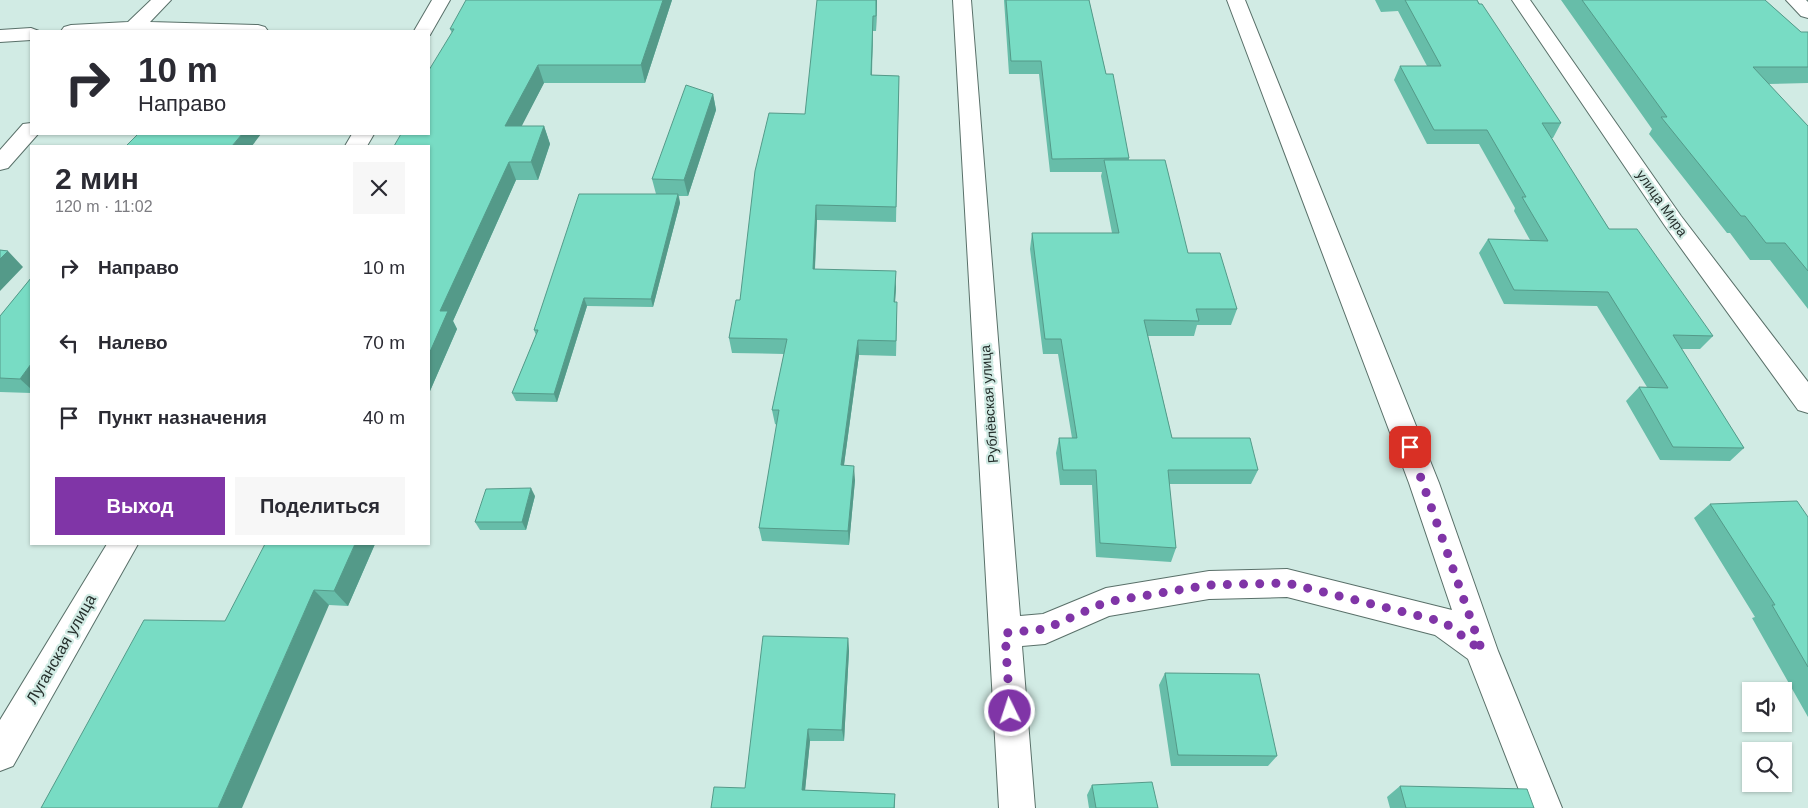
<!DOCTYPE html>
<html lang="ru">
<head>
<meta charset="utf-8">
<style>
	:root { --surface:#fff; --page:#f7f7f7; --text:#2b2b33; --muted:#7c7c81; --accent:#8035a7 }
	body { margin:0; font-family:Arial,sans-serif; background:var(--page); color:var(--text); height:100vh; display:flex; flex-direction:column; font-size:19px; white-space:nowrap }
	* { box-sizing:border-box; margin:0 }
	p { font-size:16px; color:var(--muted) }
	.icon { flex:none; width:28px; height:28px; fill:none; stroke:currentColor; stroke-width:2; stroke-linecap:round; stroke-linejoin:round }
	.map { position:relative; flex:1; overflow:hidden }
	.details { position:absolute; left:30px; top:145px; width:400px; height:400px; display:flex; flex-direction:column; background:var(--surface); border-radius:0px; box-shadow:0 1px 4px #0004 }
	.details>* { flex:none }
	.hud { position:absolute; left:30px; top:30px; width:400px; height:105px; border-radius:0px; box-shadow:0 1px 4px #0004; background:#fff; color:var(--text); overflow:hidden }
	.fabs { position:absolute; left:1742px; top:682px; display:grid; gap:10px }
	.fabs a { display:grid; place-items:center; width:50px; height:50px; border-radius:0px; background:var(--surface); box-shadow:0 1px 4px #0004; font-size:25px }
	.pin { position:absolute; display:grid; place-items:center; width:42px; height:42px; color:#fff; margin:-21px; border-radius:10px; box-shadow:0 2px 8px #0006 }
	.me { position:absolute; width:55px; margin:-28px; rotate:356deg; stroke-linejoin:round; filter:drop-shadow(0 0 4px #0008) }
	.turn { display:flex; align-items:center; gap:18px; height:105px; padding:0 25px; font-size:22px }
	.turn .icon { width:65px; height:65px; stroke-width:2.5 }
	.turn b { display:block; font-size:35px; line-height:42px }
	.round { display:grid; place-items:center; flex:none; width:52px; height:52px; border-radius:0px; background:var(--page) }
	.head { display:flex; align-items:center; justify-content:space-between; height:85px; padding:0 25px }
	h1 { font-size:30px; font-weight:800; line-height:38px }
	.primary-button { display:flex; gap:10px; margin-top:auto; padding:10px 25px }
	.primary-button a { flex:1; height:58px; border-radius:0px; background:var(--accent); color:#fff; font-size:20px; font-weight:800; line-height:58px; text-align:center }
	.primary-button a+a { background:var(--page); color:var(--text) }
	ul { padding:0; list-style:none }
	li { display:flex; align-items:center; gap:15px; height:75px; padding:0 25px }
	li div { flex:1 }
	li b { display:block; font-size:19px }
	li em { font-style:normal }
	.map>svg:first-child { display:block }
	.lines { fill:none; stroke-linecap:round; stroke-linejoin:round }
	.street-casing { stroke:#597069; stroke-width:2 }
	.street { fill:#fff; fill-rule:evenodd }
	.wall { fill:#67bda9 }
	.shaded-wall { fill:#549a89 }
	.building { fill:#78dcc4; stroke:#549a89 }
	.route { stroke:#8035a7; stroke-width:9; stroke-dasharray:0 16.2 }
	.labels { text-anchor:middle; dominant-baseline:central; stroke-width:4.5; stroke-linejoin:round; paint-order:stroke }
	.street-label { font-size:14px; fill:#252f2c; stroke:#d1ebe4 }
	.near-street-label { font-size:16px; fill:#252f2c; stroke:#d1ebe4 }
</style>
</head>
<body>
<div class="map">
<svg width="1808" height="808" viewBox="0 0 1808 808">
	<rect width="100%" height="100%" fill="#d1ebe4"/>
	<g class="lines">
		<g class="street-casing">
			<path id="street" d="M151,0H171L150,22L258,25L265,27L268,31H61L64,27L71,25L128,22Z
				M432,0H450L430,35L429,31H414Z
				M953,0H971L1020,616L1043,614L1106,588L1209,571L1287,569L1452,610L1409,483L1227,0H1245L1439,483L1498,651L1562,808H1526L1468,659L1435,635L1287,597L1209,599L1109,616L1045,644L1022,646L1035,808H999Z
				M1512,0H1530L1681,216L1808,382V413L1798,410L1665,226Z
				M1786,0H1806L1808,2V18L1801,16Z
				M31,28L39,31H31V40L0,42V30Z
				M31,123V134H38L8,168L0,170V150L23,124Z
				M352,134H374L367,146H345Z
				M107,544H138L13,766L0,771V720Z"/>
		</g>
		<use href="#street" class="street"/>
	</g>
	<path class="wall" d="M672,0L645,83H544L521,126H544L550,144L538,180H516L453,321L457,329L430,391H429V134L452,33L450,29Z
		M877,0L876,31H873L872,75L899,76L896,222L817,220L815,269L896,287L895,302L897,317L896,356L859,355L844,465L855,480L849,545L762,541L759,528L777,425L775,424L772,410L784,354L732,353L729,338L740,300L805,114Z
		M1004,0H1089L1106,74L1129,158V160L1188,253L1237,309L1231,325H1197L1194,336H1148L1172,438L1258,470L1251,484H1169L1176,548L1171,562L1096,557L1092,485H1060L1056,453L1059,438H1072L1058,354H1043L1030,249L1032,233H1112L1101,176L1102,172H1050L1039,74H1009Z
		M1375,0H1477L1561,123L1553,138H1551L1609,229L1713,336L1700,349H1681L1744,448L1730,461L1660,460L1626,401L1639,387H1647L1597,306L1504,304L1479,253L1488,239L1530,240L1514,211L1515,208L1479,144H1427L1394,80L1400,66H1427L1398,11L1381,12Z
		M1561,0H1765L1801,32H1808V83L1768,84L1808,126V309L1770,260H1750L1730,233H1727L1649,134L1652,129Z
		M713,94L716,110L688,196H679L680,203L653,307L587,306L557,402L516,401L512,393L536,335L534,330L656,194L652,179Z
		M31,278V393L0,392V316Z
		M535,496L526,530H480L475,522Z
		M1710,504L1808,517V717L1752,618L1755,617L1694,518Z
		M375,544L348,606L329,605L225,621Z
		M848,638L849,651L844,741H810L805,790L895,794V808H711L745,788Z
		M1165,673L1277,756L1268,766H1171L1159,685Z
		M1092,785L1158,808H1089L1087,795Z
		M1400,786L1534,808H1390L1387,797Z"/>
	<path class="shaded-wall" d="M663,0H672L645,83L641,65Z
		M876,0H877L876,31Z
		M873,16V31L871,91V75Z
		M538,65L544,83L512,145L505,126Z
		M713,94L716,110L688,196L684,180Z
		M544,126L550,144L538,180L531,162Z
		M242,134H261L252,146H232Z
		M509,162L516,180L453,321L457,329L430,391L429,388V354L440,311Z
		M678,194L680,203L653,307L651,299Z
		M816,205L817,220L814,284L813,269Z
		M0,250L8,251L23,267L0,291Z
		M896,271V287L894,317V302Z
		M584,298L587,306L557,402L554,394Z
		M858,340L859,355L842,479L841,465Z
		M31,364V389L20,379Z
		M854,466L855,480L849,545L848,531Z
		M531,488L535,496L526,530L522,522Z
		M355,544H375L348,606L334,591Z
		M314,590L329,605L242,808H218Z
		M848,638L849,651L844,741L842,730Z
		M808,729L810,741L804,801L802,790Z"/>
	<path class="building" d="M466,0H663L641,65H538L505,126H544L531,162H509L440,311H448L429,354V146H394L401,134H429V70L454,29H450Z
		M817,0H876V16H873L871,75L899,76L896,207L816,205L813,269L896,271L894,302H897L896,341L858,340L841,465L854,466L848,531L759,528L779,410H772L787,339L729,338L736,300H740L755,171L769,113L805,114Z
		M1006,0H1089L1106,74H1113L1129,158L1052,159L1041,61H1011Z
		M1405,0H1477L1479,4H1482L1561,123H1542L1609,229H1637L1713,336L1673,335L1744,448L1673,447L1639,387L1668,388L1608,292L1514,290L1488,239L1548,241L1522,197H1526L1487,130H1434L1400,66H1441Z
		M1582,0H1765L1801,32H1808V67H1753L1808,126V271L1785,243H1766L1745,216H1741L1661,117H1667Z
		M686,85L713,94L684,180L652,179Z
		M138,134H242L232,146H126Z
		M1104,160H1165L1188,253H1220L1237,309H1196L1199,321L1144,320L1172,438H1250L1258,470H1168L1176,548L1100,543L1096,470H1063L1059,438H1077L1061,339H1045L1032,233H1119Z
		M579,194H678L651,299L584,298L554,394L512,393L538,330H534Z
		M0,250L8,251L0,259Z
		M31,278V364L20,379L0,378V316Z
		M531,488L522,522H475L486,489Z
		M1797,501L1808,517V667L1772,605H1775L1710,504Z
		M265,544H355L334,591L314,590L218,808H41L144,620L225,621Z
		M763,636L848,638L842,730L808,729L802,790L895,794L894,808H711L714,787L745,788Z
		M1165,673L1259,674L1277,756L1178,755Z
		M1152,782L1158,808H1096L1092,785Z
		M1400,786L1527,789L1534,808H1406Z"/>
	<g class="lines">
		<path class="route" d="M1010,711L1005,633L1045,629L1106,602L1209,585L1287,583L1444,622L1482,651L1410,447"/>
	</g>
	<g class="labels">
		<g class="street-label">
			<text transform="translate(1662 203) rotate(55)">улица Мира</text>
			<text transform="translate(989 404) rotate(-94)">Рублёвская улица</text>
		</g>
		<g class="near-street-label">
			<text transform="translate(61 649) rotate(-60)">Луганская улица</text>
		</g>
	</g>
</svg>
<div class="fabs">
<a><svg class="icon" aria-label="sound" viewBox="0 0 24 24"><path d="M4 9h4l5-4v14l-5-4H4zM17 9q2 3 0 6"/></svg></a>
<a><svg class="icon" aria-label="search" viewBox="0 0 24 24"><circle cx="10" cy="10" r="6"/><path d="M15 15l6 6"/></svg></a>
</div>
<div class="pin" style="left:1410px;top:447px;background:#d93025"><svg class="icon" aria-label="arrive" viewBox="0 0 24 24"><path d="M6 21V4h12l-3 4 3 4H6"/></svg></div>
<svg class="me" style="left:1010px;top:711px" viewBox="-20 -20 40 40"><circle r="17" fill="#8035a7" stroke="#fff" stroke-width="3"/><path d="M0-11L8 9 0 5-8 9z" fill="#fff"/></svg>
<div class="hud">
<div class="turn"><svg class="icon" aria-label="right" viewBox="0 0 24 24"><path d="M7 20v-9h11M14 6l5 5-5 5"/></svg><div><b>10 m</b>Направо</div></div>
</div>
<section class="details">
<div class="head"><div><h1>2 мин</h1><p>120 m · 11:02</p></div><a class="round"><svg class="icon" aria-label="close" viewBox="0 0 24 24"><path d="M6 6l12 12M18 6L6 18"/></svg></a></div>
<ul>
<li><svg class="icon" aria-label="right" viewBox="0 0 24 24"><path d="M7 20v-9h11M14 6l5 5-5 5"/></svg><div><b>Направо</b></div><em>10 m</em></li>
<li><svg class="icon" aria-label="left" viewBox="0 0 24 24"><path d="M17 20v-9H6M10 6l-5 5 5 5"/></svg><div><b>Налево</b></div><em>70 m</em></li>
<li><svg class="icon" aria-label="arrive" viewBox="0 0 24 24"><path d="M6 21V4h12l-3 4 3 4H6"/></svg><div><b>Пункт назначения</b></div><em>40 m</em></li>
</ul>
<div class="primary-button"><a>Выход</a><a>Поделиться</a></div>
</section>
</div>
</body>
</html>
